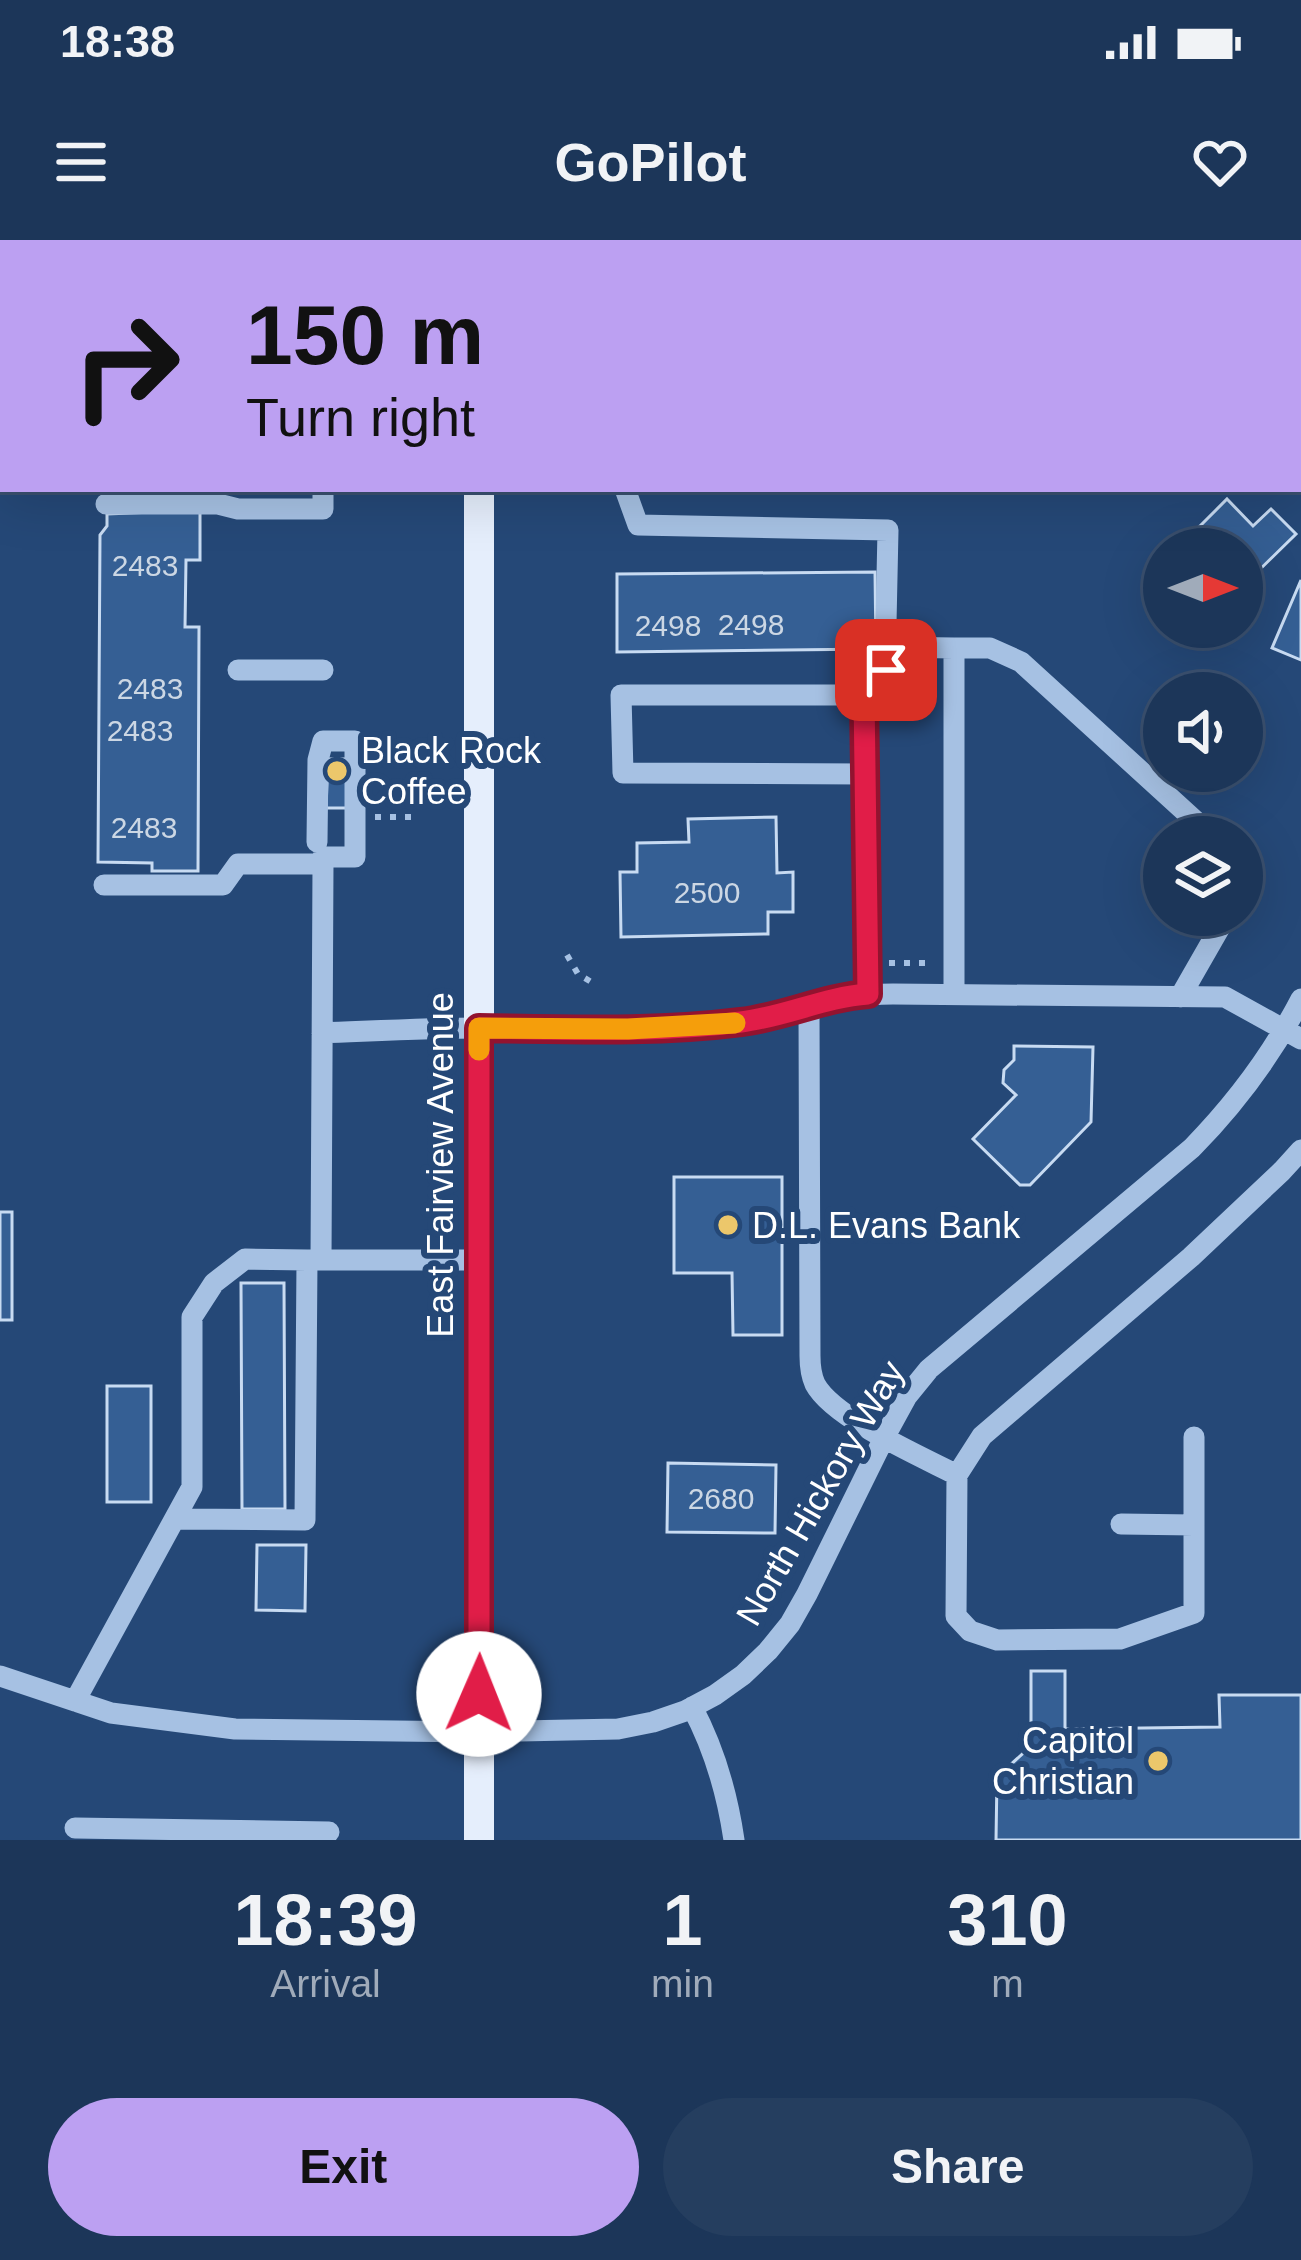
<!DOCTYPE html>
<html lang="en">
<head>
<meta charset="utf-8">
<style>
	:root { --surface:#1c3659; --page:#253e5f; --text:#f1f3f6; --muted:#a0abba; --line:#3a506f; --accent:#bca0f2 }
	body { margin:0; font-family:Arial,sans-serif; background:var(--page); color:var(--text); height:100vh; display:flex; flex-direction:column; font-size:45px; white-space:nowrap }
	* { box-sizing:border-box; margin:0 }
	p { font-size:39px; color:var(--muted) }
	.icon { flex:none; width:66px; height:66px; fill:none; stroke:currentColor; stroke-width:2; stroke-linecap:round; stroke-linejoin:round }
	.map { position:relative; height:1600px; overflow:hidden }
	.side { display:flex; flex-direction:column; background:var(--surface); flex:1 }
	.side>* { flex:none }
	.top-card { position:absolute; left:0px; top:0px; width:1302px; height:252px; box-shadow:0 12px 48px #0002,0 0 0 3px var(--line); background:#bca0f2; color:#111; overflow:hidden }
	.needle { width:78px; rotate:90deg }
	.tools { position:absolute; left:1143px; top:288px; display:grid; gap:24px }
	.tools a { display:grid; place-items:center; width:120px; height:120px; border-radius:50%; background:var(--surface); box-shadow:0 12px 48px #0002,0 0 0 3px var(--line); font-size:60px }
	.pin { position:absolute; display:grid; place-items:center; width:102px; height:102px; color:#fff; margin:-51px; border-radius:24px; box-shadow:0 6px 18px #0006 }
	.me { position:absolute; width:132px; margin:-66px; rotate:1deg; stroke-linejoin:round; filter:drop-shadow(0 0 9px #0008) }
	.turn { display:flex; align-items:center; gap:42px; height:252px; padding:0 48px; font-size:54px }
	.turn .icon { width:156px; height:156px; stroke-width:2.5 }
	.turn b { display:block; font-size:84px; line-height:102px }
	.eta { display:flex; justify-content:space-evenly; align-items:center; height:204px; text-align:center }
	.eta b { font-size:72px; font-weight:700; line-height:84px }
	.primary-button { display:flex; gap:24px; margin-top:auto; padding:24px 48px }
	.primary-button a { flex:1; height:138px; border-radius:72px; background:var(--accent); color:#111; font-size:48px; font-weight:700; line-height:138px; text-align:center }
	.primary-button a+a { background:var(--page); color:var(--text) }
	.status { display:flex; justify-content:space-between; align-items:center; height:84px; padding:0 60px; background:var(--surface); direction:ltr }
	.status svg { height:33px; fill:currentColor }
	header { display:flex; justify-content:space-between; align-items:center; height:156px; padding:0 48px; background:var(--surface); font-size:54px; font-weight:700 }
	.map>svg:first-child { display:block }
	.building { fill:#355f94; stroke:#c8dbf2; stroke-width:3 }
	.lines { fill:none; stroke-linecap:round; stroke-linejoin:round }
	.path { stroke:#a6c1e3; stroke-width:6; stroke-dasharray:6 9; stroke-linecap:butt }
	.minor { stroke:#a6c1e3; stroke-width:21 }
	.major { stroke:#e5eefc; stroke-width:30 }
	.route-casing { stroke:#92132f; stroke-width:30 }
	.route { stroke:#e11d48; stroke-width:21 }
	.slow { stroke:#f59e0b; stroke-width:21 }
	.poi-dot { fill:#ecc76b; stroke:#254877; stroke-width:4.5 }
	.labels { text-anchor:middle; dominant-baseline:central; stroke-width:12; stroke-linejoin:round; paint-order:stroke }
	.number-label { font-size:30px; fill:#ccd7e4 }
	.poi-label { font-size:36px; fill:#fff; stroke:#254877; text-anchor:start }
	.street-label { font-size:36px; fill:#fff; stroke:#254877 }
</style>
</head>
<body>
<div class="status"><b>18:38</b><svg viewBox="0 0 49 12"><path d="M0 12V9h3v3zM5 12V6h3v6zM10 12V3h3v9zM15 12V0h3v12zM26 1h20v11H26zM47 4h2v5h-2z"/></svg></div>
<header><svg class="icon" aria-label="menu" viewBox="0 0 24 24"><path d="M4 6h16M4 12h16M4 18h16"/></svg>GoPilot<svg class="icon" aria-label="heart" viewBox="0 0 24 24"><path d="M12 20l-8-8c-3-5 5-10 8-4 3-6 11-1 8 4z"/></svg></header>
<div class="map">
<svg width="1301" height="1600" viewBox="0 0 1301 1600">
	<rect width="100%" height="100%" fill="#254877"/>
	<path class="building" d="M1115,0H1184V3H1115Z
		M1227,259L1253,286L1271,269L1296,294L1246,343L1242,339V309H1213L1195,291Z
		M200,270V320H186L185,387H199L198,631H152V623L98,622L100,295L107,286V274Z
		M875,332L876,409L617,412V334Z
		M1301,340V420L1272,408Z
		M328,519H347L348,568H326Z
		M776,577L777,633L793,632V672H768V694L621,697L620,632H637V603L689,602L688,579Z
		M1014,806L1093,807L1091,882L1030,945H1020L973,899L1016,855L1003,843L1004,830L1014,820Z
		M674,937H782V1095H733L732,1033H674Z
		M0,972H12V1080H0Z
		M241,1043H284L285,1269H242Z
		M107,1146H151V1262H107Z
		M668,1223L776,1225L775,1293L667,1292Z
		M257,1305H306L305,1371L256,1370Z
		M1031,1431H1065V1489L1220,1487L1219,1455H1301V1600H996L997,1537L1031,1506Z"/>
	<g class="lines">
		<path class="path" d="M375,577H413
			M567,715L578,734L593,743
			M889,723H929"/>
		<path class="minor" d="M1269,0V3
			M1299,205L1301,208
			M625,249L638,285L888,290L885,430L864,455L868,754
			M106,264H218L238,269H323V249
			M886,407L954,408V754
			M954,408H990L1021,422L1213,597
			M238,430H323
			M864,455H621L623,533L865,534
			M317,602L318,520L323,501H355V617H323
			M104,645H223L238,624H323L321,1020
			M1180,757L1227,675
			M809,767L810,1116C810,1126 811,1135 815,1144C833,1178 922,1217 957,1235L956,1376L970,1391L997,1400L1120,1399L1194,1373V1197
			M322,793C375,791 427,788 480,788C557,787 634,792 711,786C774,781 830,754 893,754L1225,757L1301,799
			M957,1235L982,1196L1191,1017L1282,931L1301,910
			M176,1279L305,1280L307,1020H479
			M1121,1284L1194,1285
			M0,1436L111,1473L235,1489L478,1492L618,1489L653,1482L685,1471L715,1455L743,1435L768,1411L790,1384L807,1354L884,1198L907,1156L929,1129L1192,908C1236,863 1272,815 1301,759
			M75,1461L192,1247V1077L214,1043L245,1019L307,1020
			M692,1467C715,1510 727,1552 734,1600
			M75,1588L329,1592"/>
		<path class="major" d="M479,3V0
			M479,1600V249"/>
	</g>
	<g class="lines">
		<g class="route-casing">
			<path id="route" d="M479,1454V788C566,789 654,793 741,782C784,777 825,757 868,754L864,455L886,430"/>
		</g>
		<use href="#route" class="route"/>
		<path class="slow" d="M479,810V788L628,789L735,783"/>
	</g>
	<g class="poi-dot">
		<circle cx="337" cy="531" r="12"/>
		<circle cx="728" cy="985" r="12"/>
		<circle cx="1158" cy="1521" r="12"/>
	</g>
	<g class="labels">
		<g class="number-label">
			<text x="145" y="325">2483</text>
			<text x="751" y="384">2498</text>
			<text x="668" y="385">2498</text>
			<text x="150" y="448">2483</text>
			<text x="140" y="490">2483</text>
			<text x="144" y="587">2483</text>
			<text x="707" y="652">2500</text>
			<text x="721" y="1258">2680</text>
		</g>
		<g class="poi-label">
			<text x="361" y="510">Black Rock<tspan x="361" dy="41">Coffee</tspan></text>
			<text x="752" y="985">D.L. Evans Bank</text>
			<text x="1134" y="1500" text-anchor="end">Capitol<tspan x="1134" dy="41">Christian</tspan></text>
		</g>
		<g class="street-label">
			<text transform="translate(440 925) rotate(-90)">East Fairview Avenue</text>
			<text transform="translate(820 1253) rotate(-60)">North Hickory Way</text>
		</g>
	</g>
</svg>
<div class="tools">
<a><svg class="needle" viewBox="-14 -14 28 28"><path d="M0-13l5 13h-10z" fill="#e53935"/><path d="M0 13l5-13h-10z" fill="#a0abba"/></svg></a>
<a><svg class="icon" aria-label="sound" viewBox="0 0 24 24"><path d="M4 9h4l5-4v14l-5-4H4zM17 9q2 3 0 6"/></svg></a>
<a><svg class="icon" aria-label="layers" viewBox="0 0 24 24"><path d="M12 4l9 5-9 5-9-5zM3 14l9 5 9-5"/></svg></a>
</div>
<div class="pin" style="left:886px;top:430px;background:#d93025"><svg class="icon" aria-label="arrive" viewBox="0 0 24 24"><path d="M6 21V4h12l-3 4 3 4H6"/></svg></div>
<svg class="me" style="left:479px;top:1454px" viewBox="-20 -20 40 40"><circle r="19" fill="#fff"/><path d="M0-13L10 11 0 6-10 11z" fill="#e11d48"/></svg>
<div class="top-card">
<div class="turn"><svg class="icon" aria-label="right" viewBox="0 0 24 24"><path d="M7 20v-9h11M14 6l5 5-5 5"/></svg><div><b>150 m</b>Turn right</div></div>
</div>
</div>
<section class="side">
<div class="eta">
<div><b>18:39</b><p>Arrival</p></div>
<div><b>1</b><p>min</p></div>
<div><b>310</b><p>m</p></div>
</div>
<div class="primary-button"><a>Exit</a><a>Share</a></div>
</section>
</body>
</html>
